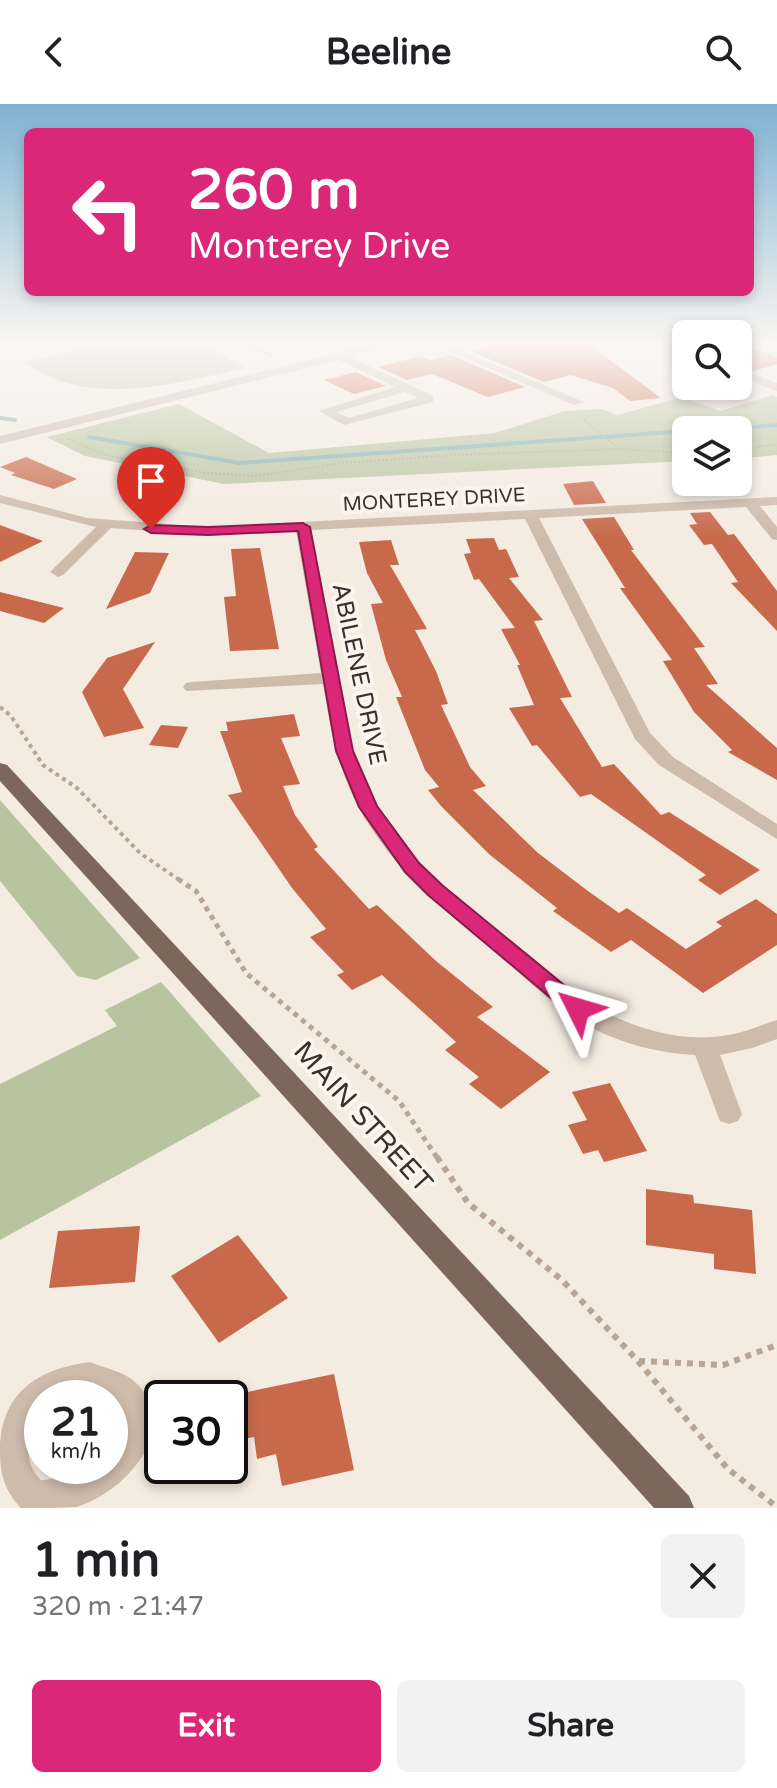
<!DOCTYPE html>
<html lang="en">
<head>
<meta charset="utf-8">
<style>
	:root { --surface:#fff; --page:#f2f2f2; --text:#202124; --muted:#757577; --accent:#db2777 }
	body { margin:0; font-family:"Varela Round",sans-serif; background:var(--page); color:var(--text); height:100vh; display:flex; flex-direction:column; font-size:30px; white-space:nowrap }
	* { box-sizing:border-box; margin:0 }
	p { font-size:26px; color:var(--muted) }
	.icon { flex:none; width:44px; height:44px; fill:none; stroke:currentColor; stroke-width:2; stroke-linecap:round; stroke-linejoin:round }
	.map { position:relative; height:1404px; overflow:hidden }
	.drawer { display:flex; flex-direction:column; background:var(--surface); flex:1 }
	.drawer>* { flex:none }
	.hud { position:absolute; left:24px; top:24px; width:730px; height:168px; border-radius:12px; box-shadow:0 4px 12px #0003; background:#db2777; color:#fff; overflow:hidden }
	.buttons { position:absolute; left:672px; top:216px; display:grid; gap:16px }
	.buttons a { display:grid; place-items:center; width:80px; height:80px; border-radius:12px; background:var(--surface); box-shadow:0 4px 12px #0003; font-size:40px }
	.speed { position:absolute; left:24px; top:1276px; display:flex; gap:16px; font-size:40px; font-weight:700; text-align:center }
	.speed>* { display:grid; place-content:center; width:104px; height:104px; border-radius:50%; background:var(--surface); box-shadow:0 4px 12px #0003; line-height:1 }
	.speed small { font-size:20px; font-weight:400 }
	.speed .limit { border:4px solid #111; border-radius:12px; background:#fff; color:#111 }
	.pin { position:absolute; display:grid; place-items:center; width:68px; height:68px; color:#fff; margin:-82px -34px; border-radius:50% 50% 50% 0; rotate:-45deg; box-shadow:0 0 8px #0007 }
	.pin .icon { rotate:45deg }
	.me { position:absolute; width:88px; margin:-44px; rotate:310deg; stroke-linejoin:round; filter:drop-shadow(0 0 6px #0008) }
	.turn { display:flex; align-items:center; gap:28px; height:168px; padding:0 32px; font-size:36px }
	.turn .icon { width:104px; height:104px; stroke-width:2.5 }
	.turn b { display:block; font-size:56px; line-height:68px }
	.round { display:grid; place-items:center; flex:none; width:84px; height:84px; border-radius:12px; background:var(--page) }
	.summary { display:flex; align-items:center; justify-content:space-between; height:136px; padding:0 32px }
	h1 { font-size:48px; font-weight:800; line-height:60px }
	.cta { display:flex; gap:16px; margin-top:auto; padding:16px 32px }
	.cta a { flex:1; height:92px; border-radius:12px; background:var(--accent); color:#fff; font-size:32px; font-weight:800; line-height:92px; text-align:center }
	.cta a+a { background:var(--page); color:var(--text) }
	header { display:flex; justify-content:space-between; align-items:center; height:104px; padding:0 32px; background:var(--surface); font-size:36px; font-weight:800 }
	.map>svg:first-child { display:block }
	.green { fill:#b8c4a0 }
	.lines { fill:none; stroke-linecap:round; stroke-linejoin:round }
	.stream { stroke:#7fb0b2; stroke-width:4 }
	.building { fill:#c8694b }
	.path-far3 { stroke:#b9a596; stroke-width:2; stroke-dasharray:2 2; stroke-linecap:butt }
	.path-far2 { stroke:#b9a596; stroke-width:4; stroke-dasharray:4 4; stroke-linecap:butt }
	.path-far1 { stroke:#b9a596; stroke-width:5; stroke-dasharray:5 5; stroke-linecap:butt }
	.path { stroke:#b9a596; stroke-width:6; stroke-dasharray:6 6; stroke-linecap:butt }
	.minor { fill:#cdbbac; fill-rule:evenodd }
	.major { fill:#7d675c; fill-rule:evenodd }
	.route { fill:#db2777; stroke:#8e194d; stroke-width:2 }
	.labels { text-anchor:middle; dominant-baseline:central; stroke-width:8; stroke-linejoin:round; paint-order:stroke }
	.far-street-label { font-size:20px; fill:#3b302b; stroke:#fbf5ee }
	.street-label { font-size:24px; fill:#3b302b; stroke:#fbf5ee }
	.near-street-label { font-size:28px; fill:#3b302b; stroke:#fbf5ee }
</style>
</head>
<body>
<header><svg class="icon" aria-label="back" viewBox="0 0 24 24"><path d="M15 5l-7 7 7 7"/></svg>Beeline<svg class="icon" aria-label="search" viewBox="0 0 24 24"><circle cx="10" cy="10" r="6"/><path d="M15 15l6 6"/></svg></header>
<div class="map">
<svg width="777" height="1404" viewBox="0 0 777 1404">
	<rect width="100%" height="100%" fill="#f4ebe1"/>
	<path class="green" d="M121,237H198L245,264C172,280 90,305 23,258Z
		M773,291L777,293V351L738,355V326H686V357L224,380L85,352L47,333L179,300L269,349L495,329L565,307L601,305L618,311L682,293L720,307Z
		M0,696L140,854L96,876L77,872L0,777Z
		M161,878L261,992L0,1136V980L117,922L105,906Z"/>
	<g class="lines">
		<path class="stream" d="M242,237L270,251
			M0,314L15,316
			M706,326L777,321
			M89,333L240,359L686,327"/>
	</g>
	<path class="building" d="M510,237H598L594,244L661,294L630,297L613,284L571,271L544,278L470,247Z
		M738,239L777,253V260L753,267L738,262Z
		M451,251L525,283L488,293L432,270L407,276L378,263L420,252L430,256Z
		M356,268L386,282L354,290L324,276Z
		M26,353L77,375L54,385L11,371L15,369L0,363Z
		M593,377L606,399L574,401L563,380Z
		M710,408L728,431L734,430L777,487V527L731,479L738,478L712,440L704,441L689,421L697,420L690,409Z
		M614,413L634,446H631L705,543L694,544L718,580L706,581L777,644V676L728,648L732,646L694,608L663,557L672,556L620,484H625L582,415Z
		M0,421L43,437L0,458Z
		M494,434L499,446L506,445L519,473L509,474L543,516L534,517L572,593L560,594L602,663L614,660L661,711L669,708L760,766L720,791L698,776L706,771L591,690L580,693L537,641L532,642L509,604L534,601L517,561H520L501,525L515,524L479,475L474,476L464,450L471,449L466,435Z
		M391,436L399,461H390L427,525L415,526L436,567L448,600L441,601L470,663L486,682L473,686L538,749L588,787L619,809L627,804L686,845L722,822L716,818L756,795L777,810V841L703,889L631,836L611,848L553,807L557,804L490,751L441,702L428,686L439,683L425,666L396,593H402L386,556L371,500L383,499L367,469L359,438Z
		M260,444L279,545L230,547L224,493L236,492L231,445Z
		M135,448L169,449L150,489L106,505Z
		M0,488L64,504L44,519L0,507Z
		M155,538L123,585L144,624L104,633L82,588L107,554Z
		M294,610L300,632L281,634L300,680L283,682L295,711L318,743L314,745L369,805L377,801L436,857L493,903L477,913L550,968L501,1005L469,980L479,973L445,946L456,938L382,871L352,886L337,871L344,868L310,833L326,825L292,784L228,691L242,688L220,627H228L226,618Z
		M161,621L188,623L178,644L149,641Z
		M610,979L647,1047L604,1058L598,1046L583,1050L568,1021L587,1016L572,988Z
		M646,1085L693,1091L694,1099L752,1106L756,1170L714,1165V1150L646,1141Z
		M140,1122L135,1178L49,1184L58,1127Z
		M238,1131L288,1194L219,1239L171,1172Z
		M334,1270L354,1366L282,1382L276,1350L257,1355L254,1333L234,1337L228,1292Z"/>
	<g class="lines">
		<path class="path-far3" d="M581,313L619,345
			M68,335L108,352L207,369L255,372L343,359L453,351L619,345L686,349
			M738,346L777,340"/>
		<path class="path-far2" d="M0,603L11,612L43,661L77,684L140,749L181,777"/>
		<path class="path-far1" d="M178,775L196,787L246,869L399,997L438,1055"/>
		<path class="path" d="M437,1053L468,1099L562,1176L638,1257L728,1365L777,1403
			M639,1257L723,1261L777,1241"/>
		<path class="minor" d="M386,237H405L350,253L433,292V298L344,321L319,307L395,283L338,256L0,340V332ZM405,288L418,294L349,314L336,308Z
			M425,237H440L584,298L574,301Z
			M646,237H662L686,246V253Z
			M738,265L777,279V287L738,272Z
			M0,391L87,414L208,423L777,393V401L760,402L777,423V436L772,435L746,403L539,414L650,629L673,653L777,720V735L659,661L635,635L525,415L311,426L353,647L378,702L419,758L443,781L586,899C631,923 679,940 729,931C746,928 761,921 777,916V935L752,944L720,951L742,1010L738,1017L729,1020L720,1017L695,951C659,949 622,940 590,923C560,907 534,882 508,859C453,813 392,767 358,702C337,663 330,622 323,580L186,587L183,583L186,579L192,578L321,569L296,427L208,431L111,424L63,471L58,473L50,468L53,465L96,423L0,399Z
			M90,1258C104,1264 125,1268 135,1278C184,1323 126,1388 77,1403C60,1404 39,1404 21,1404C5,1387 0,1371 0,1348C0,1290 36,1265 90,1258ZM90,1288L110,1294L121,1309L122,1324L110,1342V1362C84,1362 68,1375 41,1376C13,1346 42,1324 42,1294Z"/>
		<path class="major" d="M0,659L7,661L689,1392L694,1404H654L0,677Z"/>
	</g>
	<linearGradient id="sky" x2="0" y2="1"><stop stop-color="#7eb2d2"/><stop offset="0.55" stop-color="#faf6f2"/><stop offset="1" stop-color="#faf6f2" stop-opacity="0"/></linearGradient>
	<rect width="777" height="434" fill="url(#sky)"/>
	<path class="route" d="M303,419L310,423L353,647L377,702L419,759L442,781L586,899L589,905L586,910H570L428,791L405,768L359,703L336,647L298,427L208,431L151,429L144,425L151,421L208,423Z"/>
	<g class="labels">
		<g class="far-street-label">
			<text transform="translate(434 396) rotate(-3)">MONTEREY DRIVE</text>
		</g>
		<g class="street-label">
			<text transform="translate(359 570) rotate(78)">ABILENE DRIVE</text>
		</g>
		<g class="near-street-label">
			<text transform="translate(363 1013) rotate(48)">MAIN STREET</text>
		</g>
	</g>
</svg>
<div class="buttons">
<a><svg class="icon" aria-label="search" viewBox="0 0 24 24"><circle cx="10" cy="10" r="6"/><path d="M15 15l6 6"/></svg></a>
<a><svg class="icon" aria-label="layers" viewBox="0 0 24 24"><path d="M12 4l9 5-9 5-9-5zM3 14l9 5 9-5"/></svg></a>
</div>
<div class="speed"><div>21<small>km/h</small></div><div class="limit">30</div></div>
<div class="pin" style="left:151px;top:425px;background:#d93025"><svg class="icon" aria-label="arrive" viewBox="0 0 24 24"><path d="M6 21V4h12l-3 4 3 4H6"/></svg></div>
<svg class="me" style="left:578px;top:905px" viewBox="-20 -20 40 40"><path d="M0-17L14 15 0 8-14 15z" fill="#db2777" stroke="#fff" stroke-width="4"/></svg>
<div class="hud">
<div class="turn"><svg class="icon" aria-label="left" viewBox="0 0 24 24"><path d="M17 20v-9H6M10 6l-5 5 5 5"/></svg><div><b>260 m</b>Monterey Drive</div></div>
</div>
</div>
<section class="drawer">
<div class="summary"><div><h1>1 min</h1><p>320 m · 21:47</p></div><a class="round"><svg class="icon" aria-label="close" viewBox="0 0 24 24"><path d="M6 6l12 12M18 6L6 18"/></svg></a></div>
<div class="cta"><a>Exit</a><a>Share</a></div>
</section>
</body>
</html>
